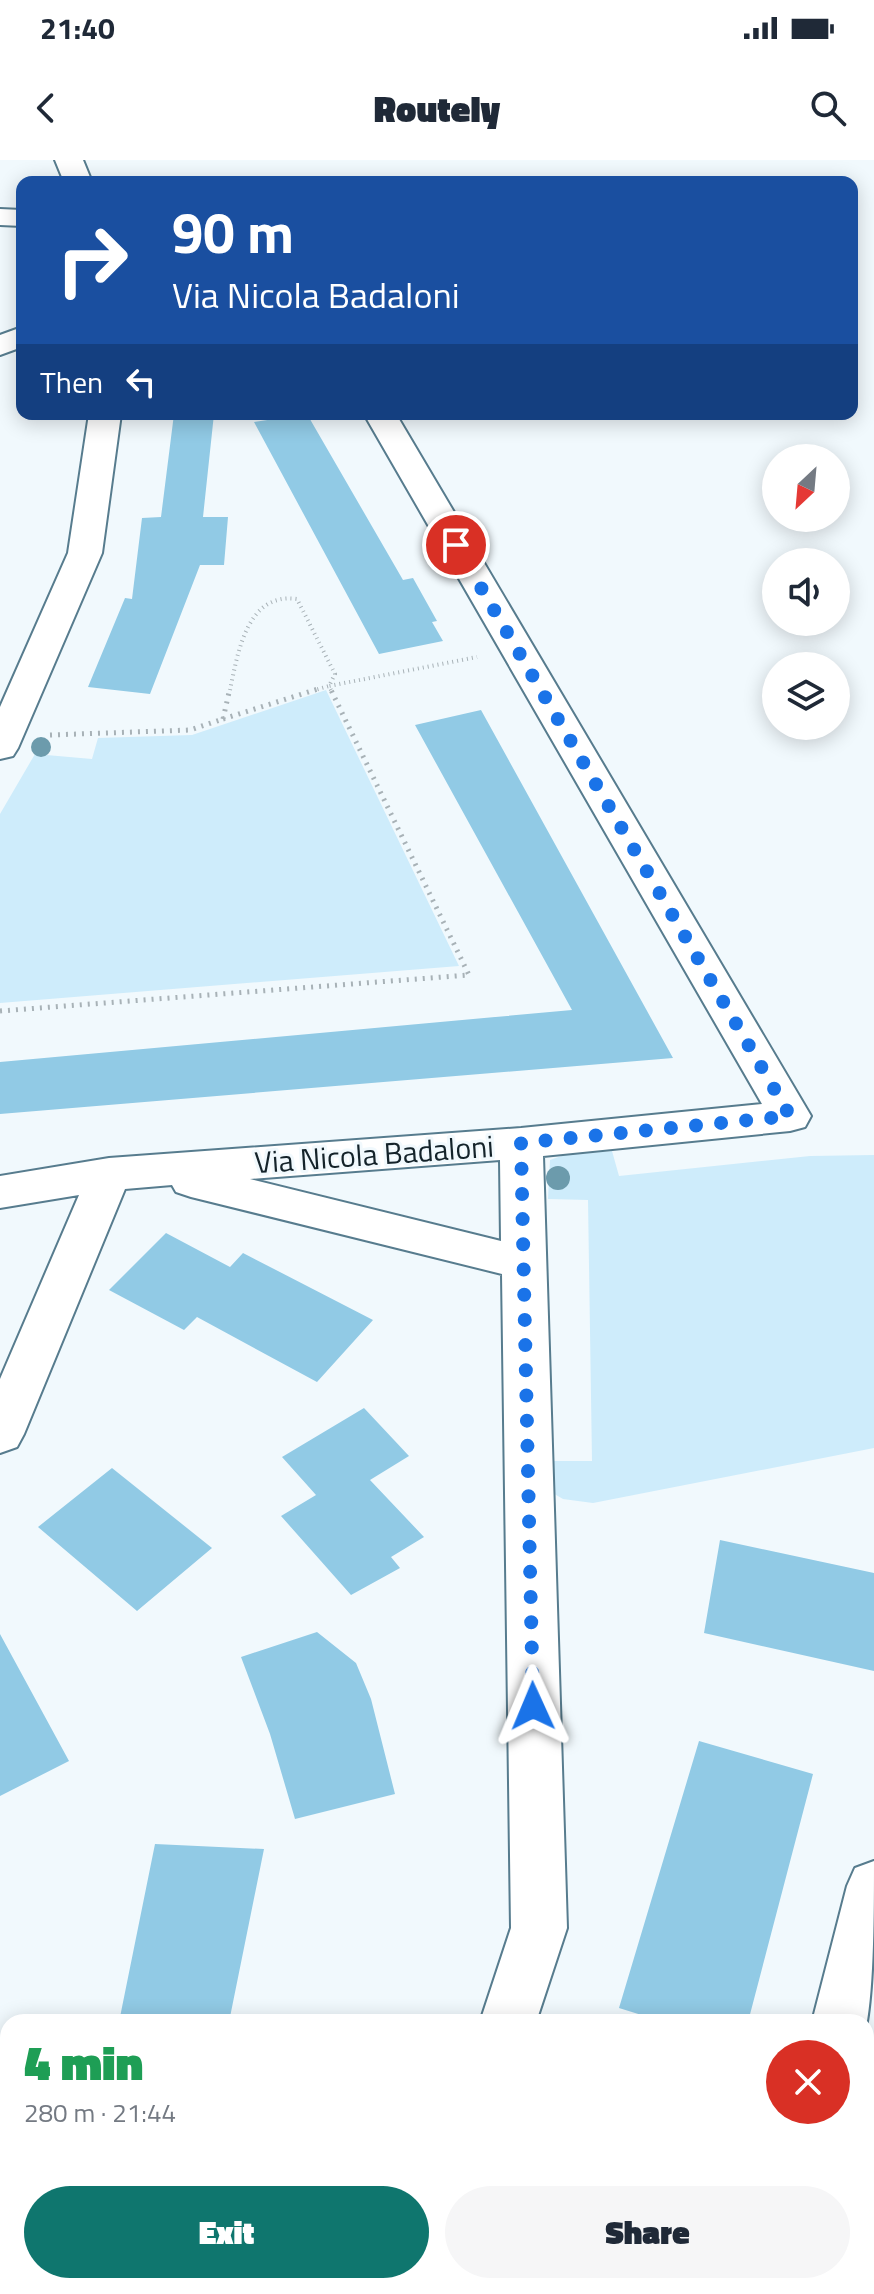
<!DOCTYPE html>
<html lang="en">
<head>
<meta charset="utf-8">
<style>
	:root { --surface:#fff; --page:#f6f6f7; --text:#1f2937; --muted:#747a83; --accent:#0f766e }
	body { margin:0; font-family:"Titillium Web",sans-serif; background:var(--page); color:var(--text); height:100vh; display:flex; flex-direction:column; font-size:30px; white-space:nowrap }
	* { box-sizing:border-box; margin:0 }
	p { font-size:26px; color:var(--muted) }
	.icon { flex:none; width:44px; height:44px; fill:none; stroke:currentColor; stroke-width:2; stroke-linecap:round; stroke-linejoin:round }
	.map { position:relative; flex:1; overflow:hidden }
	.side { position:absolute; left:0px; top:1854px; width:874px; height:280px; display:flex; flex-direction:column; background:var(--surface); border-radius:24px 24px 0 0; box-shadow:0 4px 20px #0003 }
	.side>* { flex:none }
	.top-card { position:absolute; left:16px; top:16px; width:842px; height:244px; border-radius:16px; box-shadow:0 4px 20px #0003; background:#1a4fa0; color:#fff; overflow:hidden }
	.needle { width:52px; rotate:206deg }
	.fabs { position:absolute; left:762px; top:284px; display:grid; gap:16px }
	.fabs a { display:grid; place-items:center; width:88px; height:88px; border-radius:50%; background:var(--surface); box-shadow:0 4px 20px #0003; font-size:40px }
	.pin { position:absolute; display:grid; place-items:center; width:68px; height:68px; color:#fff; margin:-34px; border:4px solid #fff; border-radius:50%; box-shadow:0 2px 8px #0007 }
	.me { position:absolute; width:88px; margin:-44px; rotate:359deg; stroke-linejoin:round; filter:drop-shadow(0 0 6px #0008) }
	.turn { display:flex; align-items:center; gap:28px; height:168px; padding:0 24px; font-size:36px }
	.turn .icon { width:104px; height:104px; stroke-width:2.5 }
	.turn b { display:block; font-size:56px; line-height:68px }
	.then { display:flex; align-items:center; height:76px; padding:0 24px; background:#0003; gap:16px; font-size:30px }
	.round { display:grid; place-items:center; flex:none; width:84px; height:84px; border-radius:42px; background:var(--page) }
	.head { display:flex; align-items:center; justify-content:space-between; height:136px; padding:0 24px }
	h1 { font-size:48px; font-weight:800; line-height:60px; color:#1e9e55 }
	.button { display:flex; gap:16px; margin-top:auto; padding:16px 24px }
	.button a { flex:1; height:92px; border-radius:48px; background:var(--accent); color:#fff; font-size:32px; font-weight:800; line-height:92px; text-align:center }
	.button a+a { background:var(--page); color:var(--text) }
	.status { display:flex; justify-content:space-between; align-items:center; height:56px; padding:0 40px; background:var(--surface); direction:ltr }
	.status svg { height:22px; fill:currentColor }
	header { display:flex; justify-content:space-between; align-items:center; height:104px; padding:0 24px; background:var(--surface); font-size:36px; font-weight:800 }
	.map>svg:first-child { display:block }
	.green { fill:#ceecfb }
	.building { fill:#91cae5 }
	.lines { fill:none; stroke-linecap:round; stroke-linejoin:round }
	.minor-casing { stroke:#577c8e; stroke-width:4 }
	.path-far1 { stroke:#a8b2b7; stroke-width:4; stroke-dasharray:1 4; stroke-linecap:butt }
	.path { stroke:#a8b2b7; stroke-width:5; stroke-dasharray:2 6; stroke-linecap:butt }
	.minor { fill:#fff; fill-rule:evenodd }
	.tree { fill:#6c9bac }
	.route { stroke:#1a73e8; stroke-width:14; stroke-dasharray:0 25.2 }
	.labels { text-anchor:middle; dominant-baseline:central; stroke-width:6; stroke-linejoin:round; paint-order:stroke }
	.street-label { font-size:30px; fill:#14232a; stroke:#f1f9fd }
</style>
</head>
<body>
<div class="status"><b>21:40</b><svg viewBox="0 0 49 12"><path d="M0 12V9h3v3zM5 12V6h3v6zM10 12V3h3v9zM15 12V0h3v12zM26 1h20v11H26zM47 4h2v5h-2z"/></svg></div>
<header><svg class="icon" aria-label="back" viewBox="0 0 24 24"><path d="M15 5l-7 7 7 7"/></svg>Routely<svg class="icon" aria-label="search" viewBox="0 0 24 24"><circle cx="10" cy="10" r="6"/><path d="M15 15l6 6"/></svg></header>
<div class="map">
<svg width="874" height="2134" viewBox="0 0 874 2134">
	<rect width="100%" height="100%" fill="#f1f9fd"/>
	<path class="green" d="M326,530L459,806L0,843V654L35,594L92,599L98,578L192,575Z
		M612,991L619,1016L810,996L874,995V1288L593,1343L563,1339L551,1332L548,1301H592L588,1040L548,1039L550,1000L564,995Z"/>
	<path class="building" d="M174,254H214L203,357H228L224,405H200L150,534L88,527L125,438L132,439L142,358L161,357Z
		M307,254L403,420L413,418L437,461L432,462L443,481L379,494L254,262Z
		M481,550L673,898L0,954V902L572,850L415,565Z
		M166,1073L230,1107L243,1093L373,1160L317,1222L197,1157L184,1170L109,1130Z
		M364,1248L409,1296L370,1320L424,1377L391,1397L400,1408L351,1435L281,1356L316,1335L282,1297Z
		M112,1308L212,1388L137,1451L38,1367Z
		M720,1380L874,1413V1511L704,1473Z
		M317,1472L356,1503L371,1539L395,1634L295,1659L270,1574L241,1497Z
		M0,1474L69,1601L0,1636Z
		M699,1581L813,1614L748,1862H664L619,1848Z
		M155,1684L264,1689L229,1862H119Z"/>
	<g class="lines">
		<g class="minor-casing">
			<path id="minor" d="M55,0H83L92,22H64Z
				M0,49L22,50V66L0,65Z
				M22,167V187L0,195V175Z
				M89,254H121L102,393L18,588L13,596L0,599V547L68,393Z
				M364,254H396L811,956L805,967L790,971L543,996L567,1768L536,1862H480L511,1768L502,1114L191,1037L176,1032L172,1025L125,1029L24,1274L17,1287L0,1293V1219L79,1035L0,1048V1016L109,998L521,968L762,944ZM500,1000L501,1081L250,1019Z
				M874,1701C874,1747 874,1827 866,1867V1862H812L847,1726L855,1708Z
				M866,1978L874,1981V2039L866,2036Z
				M0,2083L8,2086V2126H37L34,2134H0Z
				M382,2126H442L439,2134H379Z
				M745,2126H805L803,2134H743Z"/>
		</g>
		<path class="path-far1" d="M230,530C238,492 247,432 297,439L335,514L329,526L315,530
			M331,530L329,526L477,497"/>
		<path class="path" d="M223,559L230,528
			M223,559L321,528
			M50,575L190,570L223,559
			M0,851L469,815L330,528"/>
		<use href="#minor" class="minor"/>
	</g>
	<g class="tree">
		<circle cx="41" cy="587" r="10"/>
		<circle cx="558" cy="1018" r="12"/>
	</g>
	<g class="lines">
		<path class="route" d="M456,385L790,956L521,983L533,1546"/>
	</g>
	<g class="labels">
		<g class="street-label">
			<text transform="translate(374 994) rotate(-4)">Via Nicola Badaloni</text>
		</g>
	</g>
</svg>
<div class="fabs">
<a><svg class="needle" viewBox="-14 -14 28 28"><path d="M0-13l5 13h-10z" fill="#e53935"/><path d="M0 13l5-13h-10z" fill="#747a83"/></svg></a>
<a><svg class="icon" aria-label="sound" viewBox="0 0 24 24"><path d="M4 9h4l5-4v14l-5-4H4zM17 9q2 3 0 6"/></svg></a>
<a><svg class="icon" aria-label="layers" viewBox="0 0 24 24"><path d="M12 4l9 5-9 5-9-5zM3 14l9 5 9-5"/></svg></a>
</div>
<div class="pin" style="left:456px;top:385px;background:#d93025"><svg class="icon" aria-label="arrive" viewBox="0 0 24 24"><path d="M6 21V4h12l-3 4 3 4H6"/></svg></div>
<svg class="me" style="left:533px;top:1546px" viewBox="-20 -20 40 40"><path d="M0-17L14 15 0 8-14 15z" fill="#1a73e8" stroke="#fff" stroke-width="4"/></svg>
<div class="top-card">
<div class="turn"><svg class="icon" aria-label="right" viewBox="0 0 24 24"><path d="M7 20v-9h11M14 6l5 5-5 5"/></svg><div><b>90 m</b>Via Nicola Badaloni</div></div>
<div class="then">Then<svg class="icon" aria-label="left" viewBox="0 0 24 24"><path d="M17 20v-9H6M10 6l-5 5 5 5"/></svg></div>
</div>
<section class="side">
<div class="head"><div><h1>4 min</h1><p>280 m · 21:44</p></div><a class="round" style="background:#d93025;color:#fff"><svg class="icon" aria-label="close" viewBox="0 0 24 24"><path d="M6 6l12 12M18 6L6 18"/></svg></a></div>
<div class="button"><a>Exit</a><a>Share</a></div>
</section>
</div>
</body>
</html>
